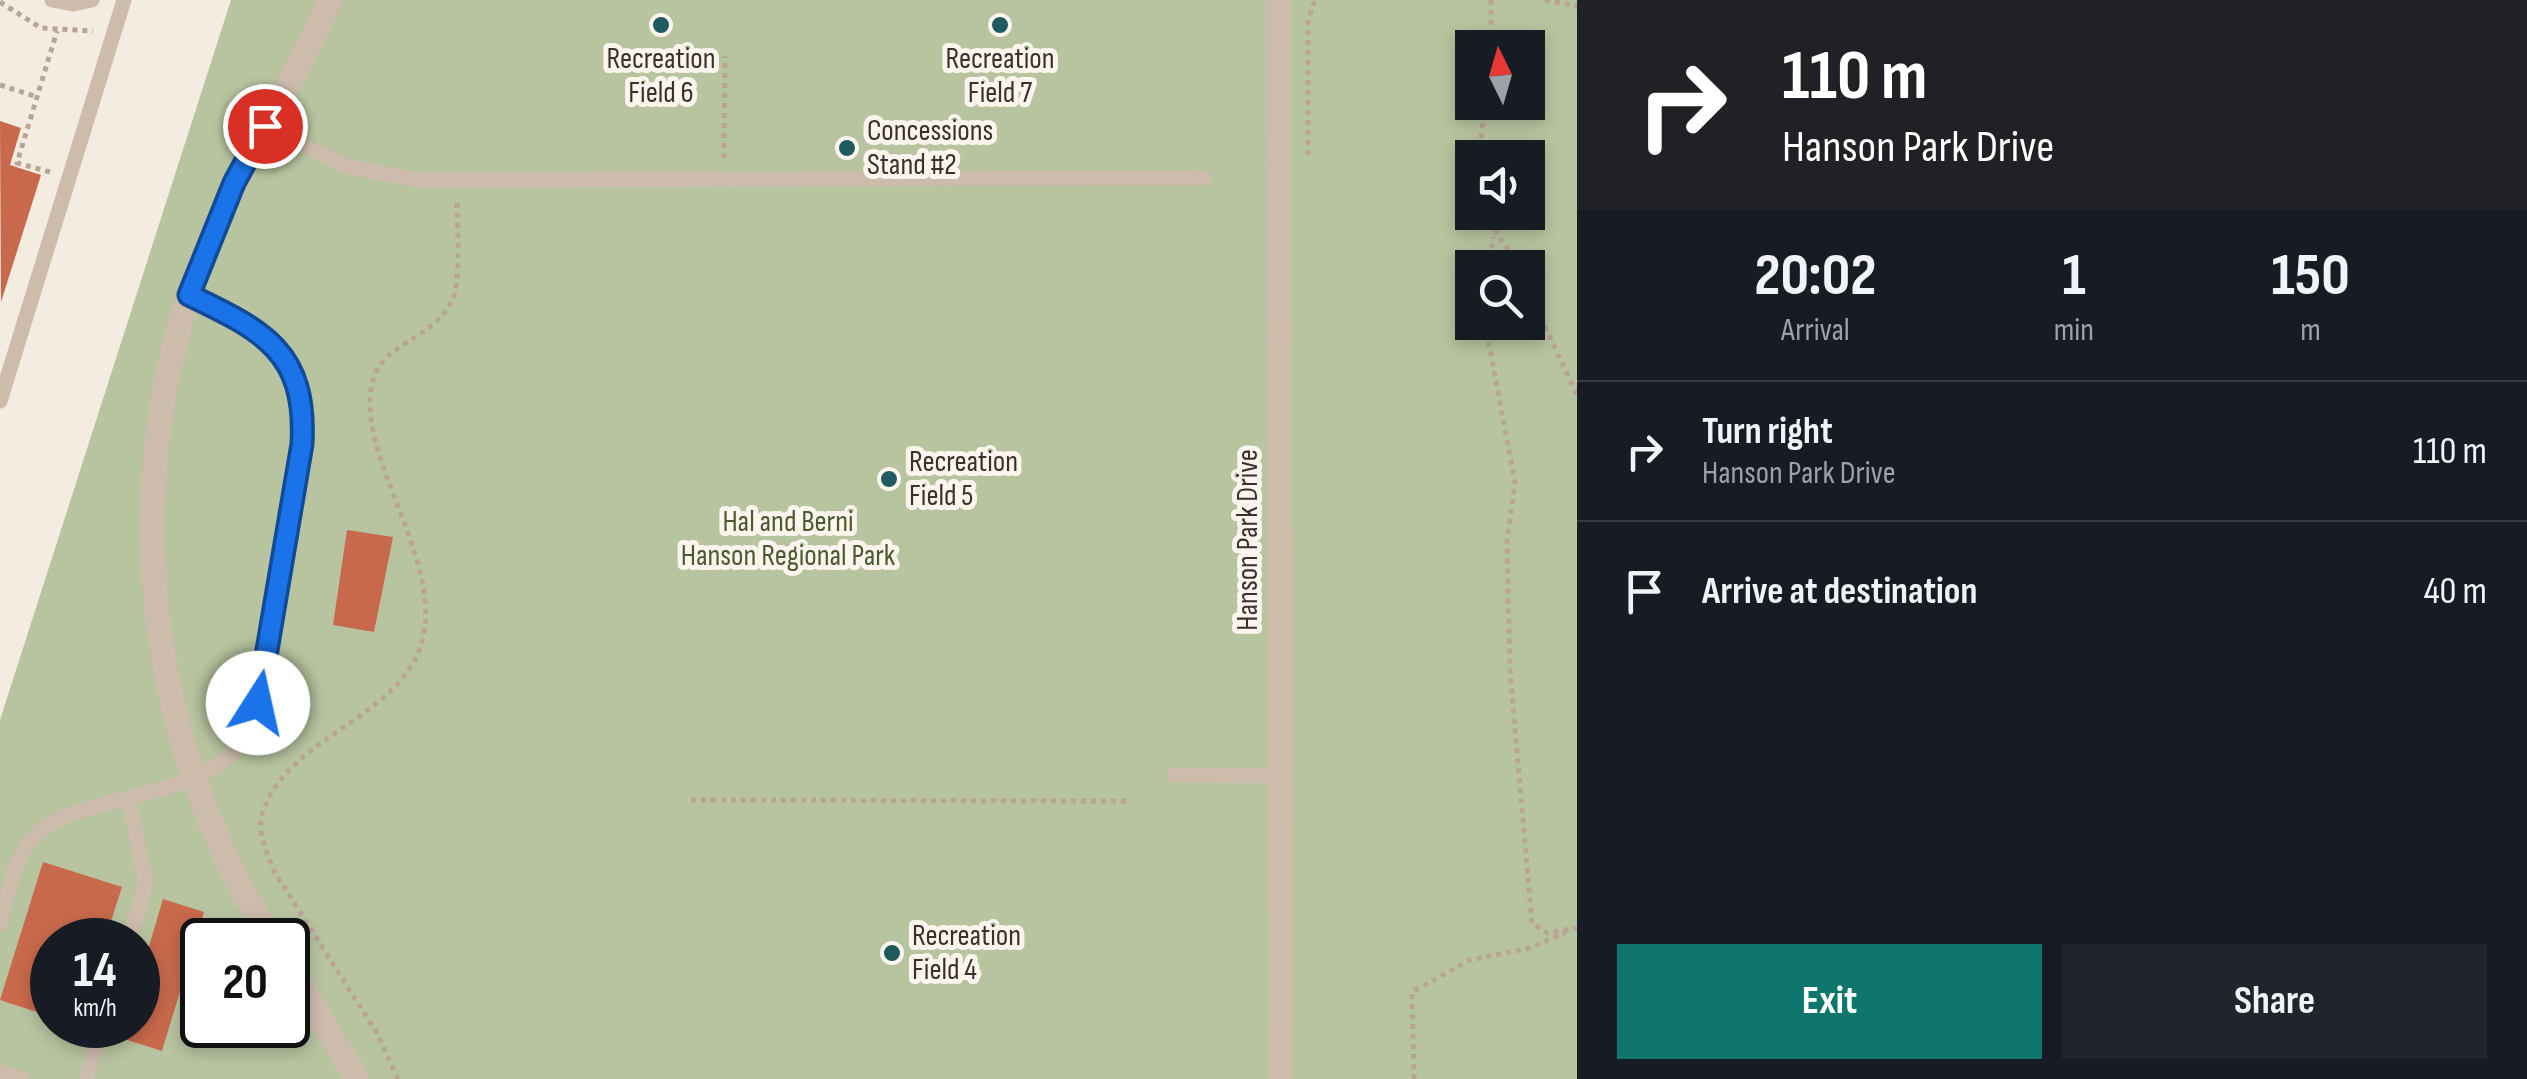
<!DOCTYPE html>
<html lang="en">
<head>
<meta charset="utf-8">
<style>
	:root { --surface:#171b24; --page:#20242c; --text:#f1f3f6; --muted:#9ea1a6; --line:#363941; --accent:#0f766e }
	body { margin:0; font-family:"Sofia Sans Condensed",sans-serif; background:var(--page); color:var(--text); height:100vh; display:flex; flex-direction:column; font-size:38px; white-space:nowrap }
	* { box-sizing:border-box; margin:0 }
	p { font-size:32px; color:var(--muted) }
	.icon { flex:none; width:55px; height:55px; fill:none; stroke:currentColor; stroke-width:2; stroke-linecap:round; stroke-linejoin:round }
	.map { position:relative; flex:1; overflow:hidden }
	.sheet { display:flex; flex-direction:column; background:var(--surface); width:950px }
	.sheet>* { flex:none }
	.hud { background:#202124; color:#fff; overflow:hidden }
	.needle { width:65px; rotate:355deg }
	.controls { position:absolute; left:1455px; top:30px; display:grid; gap:20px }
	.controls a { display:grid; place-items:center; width:90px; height:90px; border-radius:0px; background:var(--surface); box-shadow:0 5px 15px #0003; font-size:50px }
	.speed { position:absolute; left:30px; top:918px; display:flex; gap:20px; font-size:50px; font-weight:700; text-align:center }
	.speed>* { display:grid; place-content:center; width:130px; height:130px; border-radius:50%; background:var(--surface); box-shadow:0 5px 15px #0003; line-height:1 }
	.speed small { font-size:25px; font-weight:400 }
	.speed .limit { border:5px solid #111; border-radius:15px; background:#fff; color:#111 }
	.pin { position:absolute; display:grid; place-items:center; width:85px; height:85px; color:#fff; margin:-42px; border:5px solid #fff; border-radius:50%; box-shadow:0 2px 10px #0007 }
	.me { position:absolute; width:110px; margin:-55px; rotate:10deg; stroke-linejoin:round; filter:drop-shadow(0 0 8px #0008) }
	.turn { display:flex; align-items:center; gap:35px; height:210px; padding:0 40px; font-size:45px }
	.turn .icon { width:130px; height:130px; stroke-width:2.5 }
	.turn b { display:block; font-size:70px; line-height:85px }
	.eta { display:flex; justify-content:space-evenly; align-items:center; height:170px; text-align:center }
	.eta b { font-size:60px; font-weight:700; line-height:70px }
	.button { display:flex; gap:20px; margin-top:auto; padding:20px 40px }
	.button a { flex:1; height:115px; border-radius:0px; background:var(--accent); color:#fff; font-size:40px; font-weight:700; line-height:115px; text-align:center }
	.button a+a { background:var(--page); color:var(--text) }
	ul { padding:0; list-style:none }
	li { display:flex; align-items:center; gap:30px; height:140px; padding:0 40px; border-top:2px solid var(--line) }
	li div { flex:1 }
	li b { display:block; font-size:38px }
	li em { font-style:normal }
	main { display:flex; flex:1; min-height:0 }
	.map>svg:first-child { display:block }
	.green { fill:#b8c4a0; fill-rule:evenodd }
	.building { fill:#c8694b }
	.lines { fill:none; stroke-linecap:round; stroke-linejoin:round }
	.path { stroke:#b9a596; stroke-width:5; stroke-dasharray:5 5; stroke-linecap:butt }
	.lane { stroke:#cdbbac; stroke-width:15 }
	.street { stroke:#cdbbac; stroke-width:25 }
	.route-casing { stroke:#114b97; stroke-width:25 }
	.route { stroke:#1a73e8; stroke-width:18 }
	.poi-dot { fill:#1f5a5e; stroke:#fbf5ee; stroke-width:4 }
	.labels { text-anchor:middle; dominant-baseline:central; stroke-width:10; stroke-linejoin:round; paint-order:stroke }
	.poi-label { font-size:30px; fill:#3b302b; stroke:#fbf5ee; text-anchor:start }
	.park-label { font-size:30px; fill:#4a5a2e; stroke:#fbf5ee }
	.street-label { font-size:30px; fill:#3b302b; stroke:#fbf5ee }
</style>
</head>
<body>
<main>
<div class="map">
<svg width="1577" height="1079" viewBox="0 0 1577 1079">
	<rect width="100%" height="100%" fill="#f4ebe1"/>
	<path class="green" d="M231,0H1577V1079H0V720ZM1472,48H1528V102H1472ZM1472,158H1528V212H1472ZM1472,268H1528V322H1472ZM52,940H138V1025H52ZM202,940H288V1025H202Z"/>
	<path class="building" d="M0,121L21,128L10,165L41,175L1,302Z
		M347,530L393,537L374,632L333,625Z
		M43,862L122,887L105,940H52V1017L0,1000Z
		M163,899L204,912L162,1051L121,1038L125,1025H138V983Z"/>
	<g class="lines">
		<path class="path" d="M1491,0V48
			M1545,0L1577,6
			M0,2L41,28L93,31
			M0,85L38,97
			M1308,155V21L1315,0
			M724,158L725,56
			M1479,158L1485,102
			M50,172L17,163L57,31
			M1485,212C1494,234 1509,247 1518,268
			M1488,268L1494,237
			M1528,290L1577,395
			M1485,322L1515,483L1507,541L1510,671L1532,923L1547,933L1577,928
			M691,800L1129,801
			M398,1079L378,1035L274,871C267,853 256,831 263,812C285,744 376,724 412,665C459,587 370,483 370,403C370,340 425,348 451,303C462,285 457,222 457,198
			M1414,1079L1412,992L1470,960L1530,948L1566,932"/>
		<path class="lane" d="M52,0L73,4L92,0
			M265,126L345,166L417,180L1204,178
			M0,401L124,0
			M1175,775L1281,776
			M129,800L146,883L129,940
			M0,924C7,901 11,872 23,851C58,786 197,812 248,736L302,445C306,352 265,331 189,295
			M0,1072L23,1079
			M86,1079L103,1025"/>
		<path class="street" d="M1278,0L1281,1079
			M272,940C144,742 115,476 203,257C238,168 291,88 330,0
			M288,965L357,1079"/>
	</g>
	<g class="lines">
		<g class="route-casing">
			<path id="route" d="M258,703L302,444C307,352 264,331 189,295L234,183L265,126"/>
		</g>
		<use href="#route" class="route"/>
	</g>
	<g class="poi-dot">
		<circle cx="661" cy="25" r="10"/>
		<circle cx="1000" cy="25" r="10"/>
		<circle cx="847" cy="148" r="10"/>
		<circle cx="889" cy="479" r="10"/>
		<circle cx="892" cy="953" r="10"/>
	</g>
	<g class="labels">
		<g class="poi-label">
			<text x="661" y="59" text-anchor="middle">Recreation<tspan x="661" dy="34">Field 6</tspan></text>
			<text x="1000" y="59" text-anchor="middle">Recreation<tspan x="1000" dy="34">Field 7</tspan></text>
			<text x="867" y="131">Concessions<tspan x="867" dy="34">Stand #2</tspan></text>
			<text x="909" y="462">Recreation<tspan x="909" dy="34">Field 5</tspan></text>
			<text x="912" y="936">Recreation<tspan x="912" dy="34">Field 4</tspan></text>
		</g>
		<g class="park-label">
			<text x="788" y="522">Hal and Berni<tspan x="788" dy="34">Hanson Regional Park</tspan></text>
		</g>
		<g class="street-label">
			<text transform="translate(1248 540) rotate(-90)">Hanson Park Drive</text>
		</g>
	</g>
</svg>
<div class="controls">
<a><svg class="needle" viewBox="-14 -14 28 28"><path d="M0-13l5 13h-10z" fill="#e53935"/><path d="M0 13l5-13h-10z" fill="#9ea1a6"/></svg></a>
<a><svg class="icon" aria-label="sound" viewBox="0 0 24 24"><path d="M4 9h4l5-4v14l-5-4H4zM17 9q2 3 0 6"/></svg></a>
<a><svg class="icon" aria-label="search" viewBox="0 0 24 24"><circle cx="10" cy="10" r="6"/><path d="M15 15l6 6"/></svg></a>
</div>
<div class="speed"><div>14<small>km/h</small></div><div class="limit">20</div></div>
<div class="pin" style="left:265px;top:126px;background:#d93025"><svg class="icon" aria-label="arrive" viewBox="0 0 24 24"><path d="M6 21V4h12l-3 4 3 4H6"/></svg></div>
<svg class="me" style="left:258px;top:703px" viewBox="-20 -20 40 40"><circle r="19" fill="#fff"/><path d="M0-13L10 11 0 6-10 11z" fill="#1a73e8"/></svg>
</div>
<section class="sheet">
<div class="hud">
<div class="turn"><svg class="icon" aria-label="right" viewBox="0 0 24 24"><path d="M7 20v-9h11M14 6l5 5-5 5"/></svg><div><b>110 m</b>Hanson Park Drive</div></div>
</div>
<div class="eta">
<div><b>20:02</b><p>Arrival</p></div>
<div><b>1</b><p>min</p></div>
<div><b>150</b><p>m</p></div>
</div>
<ul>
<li><svg class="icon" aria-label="right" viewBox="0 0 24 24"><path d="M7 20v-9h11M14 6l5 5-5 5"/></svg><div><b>Turn right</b><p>Hanson Park Drive</p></div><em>110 m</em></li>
<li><svg class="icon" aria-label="arrive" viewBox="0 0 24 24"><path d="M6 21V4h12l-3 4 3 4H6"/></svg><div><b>Arrive at destination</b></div><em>40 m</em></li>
</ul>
<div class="button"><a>Exit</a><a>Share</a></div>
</section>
</main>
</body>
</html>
